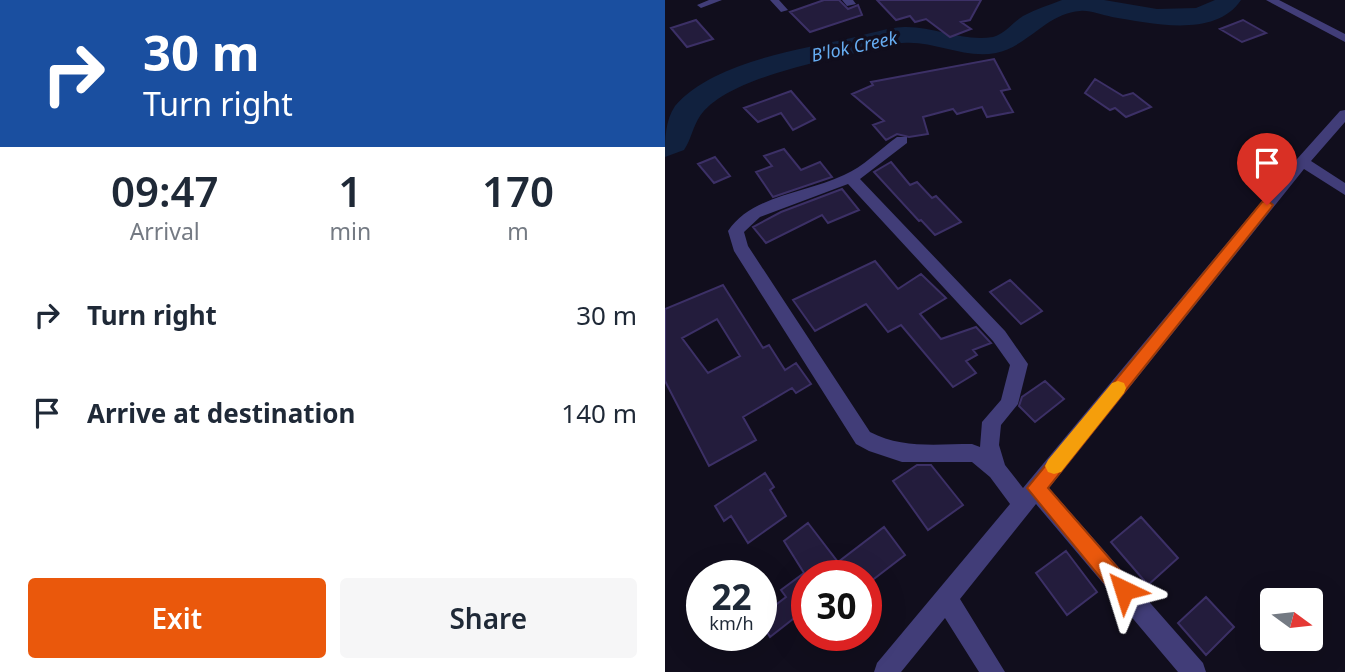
<!DOCTYPE html>
<html lang="en">
<head>
<meta charset="utf-8">
<style>
	:root { --surface:#fff; --page:#f6f6f7; --text:#1f2937; --muted:#747a83; --accent:#ea580c }
	body { margin:0; font-family:"Noto Sans",sans-serif; background:var(--page); color:var(--text); height:100vh; display:flex; flex-direction:column; font-size:26px; white-space:nowrap }
	* { box-sizing:border-box; margin:0 }
	p { font-size:23px; color:var(--muted) }
	.icon { flex:none; width:38px; height:38px; fill:none; stroke:currentColor; stroke-width:2; stroke-linecap:round; stroke-linejoin:round }
	.map { position:relative; flex:1; overflow:hidden }
	.panel { display:flex; flex-direction:column; background:var(--surface); width:665px }
	.panel>* { flex:none }
	.banner { background:#1a4fa0; color:#fff; overflow:hidden }
	.needle { width:46px; rotate:105deg }
	.tools { position:absolute; left:595px; top:588px; display:grid; gap:14px }
	.tools a { display:grid; place-items:center; width:63px; height:63px; border-radius:7px; background:var(--surface); box-shadow:0 7px 28px #0002; font-size:35px }
	.speed { position:absolute; left:21px; top:560px; display:flex; gap:14px; font-size:35px; font-weight:700; text-align:center }
	.speed>* { display:grid; place-content:center; width:91px; height:91px; border-radius:50%; background:var(--surface); box-shadow:0 7px 28px #0002; line-height:1 }
	.speed small { font-size:18px; font-weight:400 }
	.speed .limit { border:10px solid #d22; background:#fff; color:#111 }
	.pin { position:absolute; display:grid; place-items:center; width:60px; height:60px; color:#fff; margin:-72px -30px; border-radius:50% 50% 50% 0; rotate:-45deg; box-shadow:0 0 7px #0007 }
	.pin .icon { rotate:45deg }
	.me { position:absolute; width:77px; margin:-38px; rotate:319deg; stroke-linejoin:round; filter:drop-shadow(0 0 5px #0008) }
	.turn { display:flex; align-items:center; gap:24px; height:147px; padding:0 28px; font-size:32px }
	.turn .icon { width:91px; height:91px; stroke-width:2.5 }
	.turn b { display:block; font-size:49px; line-height:60px }
	.eta { display:flex; justify-content:space-evenly; align-items:center; height:119px; text-align:center }
	.eta b { font-size:42px; font-weight:600; line-height:49px }
	.cta { display:flex; gap:14px; margin-top:auto; padding:14px 28px }
	.cta a { flex:1; height:80px; border-radius:7px; background:var(--accent); color:#fff; font-size:28px; font-weight:600; line-height:80px; text-align:center }
	.cta a+a { background:var(--page); color:var(--text) }
	ul { padding:0; list-style:none }
	li { display:flex; align-items:center; gap:21px; height:98px; padding:0 28px }
	li div { flex:1 }
	li b { display:block; font-size:26px }
	li em { font-style:normal }
	main { display:flex; flex:1; min-height:0 }
	.map>svg:first-child { display:block }
	.lines { fill:none; stroke-linecap:round; stroke-linejoin:round }
	.river { fill:#11213e; fill-rule:evenodd }
	.building { fill:#231c3c; stroke:#3c3066; stroke-width:2; fill-rule:evenodd }
	.lane { fill:#413d78; fill-rule:evenodd }
	.street { fill:#413d78; fill-rule:evenodd }
	.route { fill:#ea580c; stroke:#983908; stroke-width:2 }
	.slow { fill:#f59e0b }
	.labels { text-anchor:middle; dominant-baseline:central; stroke-width:7; stroke-linejoin:round; paint-order:stroke }
	.far-water-label { font-size:18px; font-style:italic; fill:#66acf1; stroke:#110e1d }
</style>
</head>
<body>
<main>
<section class="panel">
<div class="banner">
<div class="turn"><svg class="icon" aria-label="right" viewBox="0 0 24 24"><path d="M7 20v-9h11M14 6l5 5-5 5"/></svg><div><b>30 m</b>Turn right</div></div>
</div>
<div class="eta">
<div><b>09:47</b><p>Arrival</p></div>
<div><b>1</b><p>min</p></div>
<div><b>170</b><p>m</p></div>
</div>
<ul>
<li><svg class="icon" aria-label="right" viewBox="0 0 24 24"><path d="M7 20v-9h11M14 6l5 5-5 5"/></svg><div><b>Turn right</b></div><em>30 m</em></li>
<li><svg class="icon" aria-label="arrive" viewBox="0 0 24 24"><path d="M6 21V4h12l-3 4 3 4H6"/></svg><div><b>Arrive at destination</b></div><em>140 m</em></li>
</ul>
<div class="cta"><a>Exit</a><a>Share</a></div>
</section>
<div class="map">
<svg width="680" height="672" viewBox="0 0 680 672">
	<rect width="100%" height="100%" fill="#110e1d"/>
	<g class="lines">
		<path class="river" d="M397,0H439L492,9L531,8L550,0H576C550,39 485,23 447,17C437,15 425,10 415,11C382,13 362,47 331,53C298,59 269,40 237,43C223,44 209,49 195,52C154,62 60,79 35,116C28,126 26,140 19,150L0,157C0,139 0,121 10,106C48,62 133,50 186,38C203,34 222,28 239,27C269,26 297,42 328,37C340,34 348,22 358,16C371,9 384,5 397,0Z"/>
	</g>
	<path class="building" d="M159,0H174L183,9L193,5L197,15L145,32L125,12Z
		M212,0H316L305,20L296,22L306,29L285,37L261,19L250,22L245,16L231,20Z
		M31,20L48,39L22,47L6,28Z
		M578,20L601,33L577,42L555,29Z
		M329,59L345,89L336,91L348,112L322,117L317,107L292,114L288,109L258,117L263,134L244,137L232,134L221,140L208,125L219,121L187,94L208,85L206,82Z
		M430,79L458,96L468,93L486,107L461,117L450,108L445,110L420,93Z
		M126,91L150,119L128,130L116,113L93,122L79,108Z
		M119,149L136,170L155,162L167,177L108,197L91,172L107,166L99,156Z
		M50,157L65,176L49,183L33,164Z
		M226,162L245,185L252,182L267,198L271,196L296,222L270,235L256,220L254,221L209,172Z
		M177,189L194,210L163,223L157,215L101,243L88,227L116,212Z
		M210,261L233,289L256,274L281,298L255,314L276,339L311,327L326,343L308,350L312,355L301,361L311,373L288,387L236,325L223,332L201,304L150,331L128,300Z
		M345,280L377,311L356,324L325,292Z
		M58,285L98,348L104,345L120,370L131,363L146,384L131,393L127,388L78,417L91,440L44,466L0,381V309ZM52,319L75,356L43,373L17,338Z
		M380,381L399,399L370,422L354,406L357,397Z
		M252,465H266L298,505L263,530L228,481Z
		M100,473L109,487L105,490L121,516L83,543L66,516L59,521L50,506Z
		M476,517L513,558L483,585L446,542Z
		M143,523L173,562L219,527L240,555L201,585V576H142V608L105,637L96,622V616L121,597L116,590L139,573L119,541Z
		M401,551L432,592L402,615L371,573Z
		M541,597L569,627L541,655L513,623Z"/>
	<g class="lines">
		<path class="lane" d="M44,0H57L36,8L32,5Z
			M105,0H114L123,10L116,12Z"/>
		<path class="street" d="M177,0H188L191,4L182,6Z
			M601,0H614L680,34V42Z
			M680,110V122L646,161L680,183V195L639,169L384,488L538,663L541,672H513L371,504L295,599L340,672H314L280,618L236,672H209L212,663L345,504L325,477L307,462H237L204,451L191,444L69,251L63,231C87,195 142,193 179,175C198,167 215,149 232,137H242V143L195,179L340,331L363,364L353,404L336,425L334,445L340,465L358,488L632,159L675,111ZM183,184L328,341L345,365L336,400L317,422L315,447L307,444C272,444 237,449 205,432L83,246L79,232L95,217Z"/>
	</g>
	<path class="route" d="M602,200L608,205L606,208L383,488L466,583L469,590L466,598L459,601L452,598L362,488L597,202Z"/>
	<path class="slow" d="M453,381L459,383L461,388L459,393L396,472L389,474L383,472L380,466L383,460L447,383Z"/>
	<g class="labels">
		<g class="far-water-label">
			<text transform="translate(189 46) rotate(-12)">B'lok Creek</text>
		</g>
	</g>
</svg>
<div class="tools">
<a><svg class="needle" viewBox="-14 -14 28 28"><path d="M0-13l5 13h-10z" fill="#e53935"/><path d="M0 13l5-13h-10z" fill="#747a83"/></svg></a>
</div>
<div class="speed"><div>22<small>km/h</small></div><div class="limit">30</div></div>
<div class="pin" style="left:602px;top:205px;background:#d93025"><svg class="icon" aria-label="arrive" viewBox="0 0 24 24"><path d="M6 21V4h12l-3 4 3 4H6"/></svg></div>
<svg class="me" style="left:459px;top:590px" viewBox="-20 -20 40 40"><path d="M0-17L14 15 0 8-14 15z" fill="#ea580c" stroke="#fff" stroke-width="4"/></svg>
</div>
</main>
</body>
</html>
